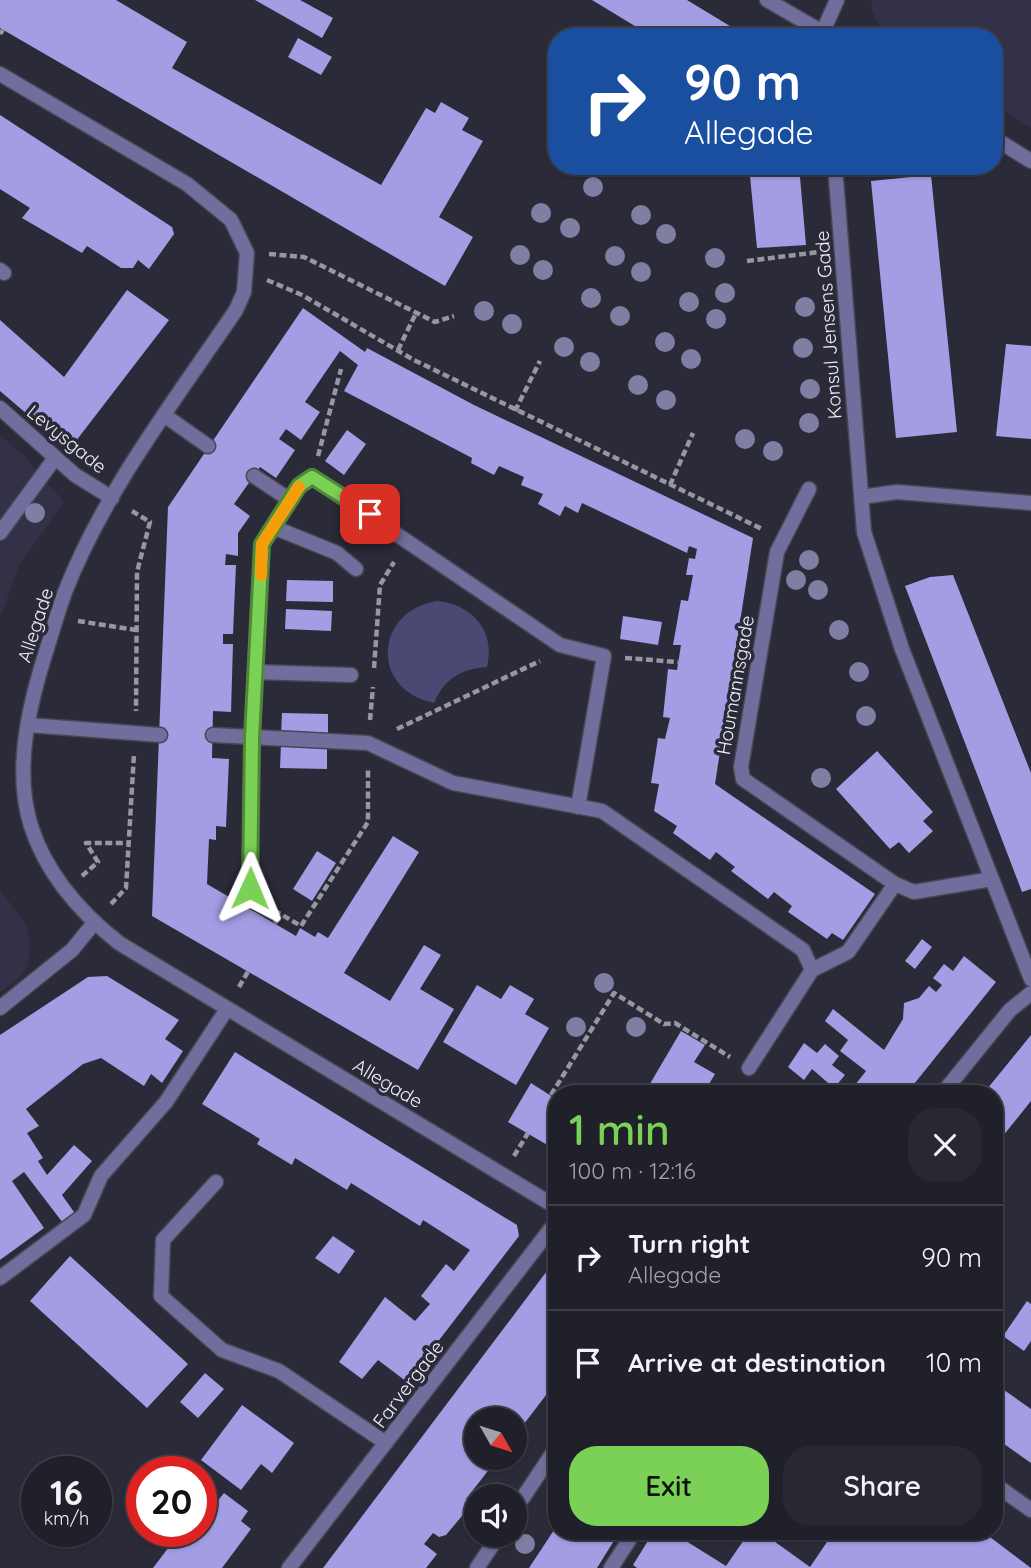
<!DOCTYPE html>
<html lang="en">
<head>
<meta charset="utf-8">
<style>
	:root { --surface:#20202b; --page:#282833; --text:#f1f3f6; --muted:#a2a3a9; --line:#3d3e47; --accent:#7bd156 }
	body { margin:0; font-family:Quicksand,sans-serif; background:var(--page); color:var(--text); height:100vh; display:flex; flex-direction:column; font-size:26px; white-space:nowrap }
	* { box-sizing:border-box; margin:0 }
	p { font-size:23px; color:var(--muted) }
	.icon { flex:none; width:38px; height:38px; fill:none; stroke:currentColor; stroke-width:2; stroke-linecap:round; stroke-linejoin:round }
	.map { position:relative; flex:1; overflow:hidden }
	.drawer { position:absolute; left:548px; top:1085px; width:455px; height:455px; display:flex; flex-direction:column; background:var(--surface); border-radius:28px; box-shadow:0 2px 5px #0004,0 0 0 2px var(--line) }
	.drawer>* { flex:none }
	.top-card { position:absolute; left:548px; top:28px; width:455px; height:147px; border-radius:28px; box-shadow:0 2px 5px #0004,0 0 0 2px var(--line); background:#1a4fa0; color:#fff; overflow:hidden }
	.needle { width:46px; rotate:129deg }
	.tools { position:absolute; left:464px; top:1407px; display:grid; gap:14px }
	.tools a { display:grid; place-items:center; width:63px; height:63px; border-radius:50%; background:var(--surface); box-shadow:0 2px 5px #0004,0 0 0 2px var(--line); font-size:35px }
	.speed { position:absolute; left:21px; top:1456px; display:flex; gap:14px; font-size:35px; font-weight:700; text-align:center }
	.speed>* { display:grid; place-content:center; width:91px; height:91px; border-radius:50%; background:var(--surface); box-shadow:0 2px 5px #0004,0 0 0 2px var(--line); line-height:1 }
	.speed small { font-size:18px; font-weight:400 }
	.speed .limit { border:10px solid #d22; background:#fff; color:#111 }
	.pin { position:absolute; display:grid; place-items:center; width:60px; height:60px; color:#fff; margin:-30px; border-radius:14px; box-shadow:0 4px 10px #0006 }
	.me { position:absolute; width:77px; margin:-38px; rotate:1deg; stroke-linejoin:round; filter:drop-shadow(0 0 5px #0008) }
	.turn { display:flex; align-items:center; gap:24px; height:147px; padding:0 21px; font-size:32px }
	.turn .icon { width:91px; height:91px; stroke-width:2.5 }
	.turn b { display:block; font-size:49px; line-height:60px }
	.round { display:grid; place-items:center; flex:none; width:74px; height:74px; border-radius:28px; background:var(--page) }
	.overview { display:flex; align-items:center; justify-content:space-between; height:119px; padding:0 21px }
	h1 { font-size:42px; font-weight:600; line-height:52px; color:var(--accent) }
	.cta { display:flex; gap:14px; margin-top:auto; padding:14px 21px }
	.cta a { flex:1; height:80px; border-radius:28px; background:var(--accent); color:#111; font-size:28px; font-weight:600; line-height:80px; text-align:center }
	.cta a+a { background:var(--page); color:var(--text) }
	ul { padding:0; list-style:none }
	li { display:flex; align-items:center; gap:21px; height:105px; padding:0 21px; border-top:2px solid var(--line) }
	li div { flex:1 }
	li b { display:block; font-size:26px }
	li em { font-style:normal }
	.map>svg:first-child { display:block }
	.built { fill:#323147 }
	.green { fill:#4c4874 }
	.building { fill:#a39de4 }
	.lines { fill:none; stroke-linecap:round; stroke-linejoin:round }
	.service-casing { stroke:#474654; stroke-width:17 }
	.minor-casing { stroke:#474654; stroke-width:17 }
	.tertiary-casing { stroke:#474654; stroke-width:17 }
	.path { stroke:#9796a3; stroke-width:4.5; stroke-dasharray:7 3.5; stroke-linecap:butt }
	.service { stroke:#716d9c; stroke-width:14 }
	.minor { stroke:#716d9c; stroke-width:14 }
	.tertiary { stroke:#716d9c; stroke-width:14 }
	.tree { fill:#817ea4 }
	.route-casing { stroke:#508838; stroke-width:18 }
	.route { stroke:#7bd156; stroke-width:12 }
	.slow { stroke:#f59e0b; stroke-width:12 }
	.labels { text-anchor:middle; dominant-baseline:central; stroke-width:7; stroke-linejoin:round; paint-order:stroke }
	.street-label { font-size:19px; fill:#f0f0fb; stroke:#2b2a39 }
</style>
</head>
<body>
<div class="map">
<svg width="1031" height="1568" viewBox="0 0 1031 1568">
	<rect width="100%" height="100%" fill="#2b2a39"/>
	<path class="built" d="M873,0H1031V128L994,105V37H883L871,7Z
		M0,435L24,456L64,502L19,565L0,618Z
		M0,890L27,926L30,941L28,965L19,978L0,992Z"/>
	<path class="green" d="M437,601C472,604 496,631 487,667C461,669 445,678 434,703C370,690 374,611 437,601Z"/>
	<path class="building" d="M0,0H116L187,42L172,68L381,185L426,108L435,113L441,102L469,118L462,130L483,141L439,217L473,237L445,286L0,28Z
		M255,0H300L333,18L322,38Z
		M592,0H687L748,37H653Z
		M298,38L332,57L321,75L288,57Z
		M0,115L172,227L174,234L149,269L138,260L133,268H121L87,246L82,253L22,218L30,208L0,189Z
		M749,166H799L806,245L757,248Z
		M931,175L957,432L896,438L871,181Z
		M127,290L169,320L69,450L0,391V320L64,377Z
		M303,308L365,352L367,348L474,405L753,538L715,784L875,894L843,940L832,933L827,939L788,912L792,906L774,892L768,899L731,871L735,867L716,852L710,860L673,833L677,826L654,811L659,784L651,783L658,738L665,739L670,718L663,717L668,669L677,670L681,645H673L681,600L688,601L693,575H686L689,558L695,559L697,549L689,546L687,553L582,503L578,513L565,506L560,516L538,504L543,494L521,485L524,477L499,466L494,475L471,463L472,458L344,391L358,365L340,351L305,402L320,412L301,440L286,429L279,439L295,450L276,478L260,467L234,504L250,516L238,533V556L226,554L225,565H236L233,634H223V644H233L231,712L213,711L212,758L229,759L226,827L216,826V840L209,839L207,884L296,936L300,928L315,937L318,932L328,938L393,836L419,852L344,973L390,1001L424,945L441,955L420,989L454,1009L418,1070L152,916L168,507Z
		M1006,344L1031,346V439L996,436Z
		M347,430L366,444L344,475L325,461Z
		M953,575L1031,773V889L1022,892L905,586L930,577Z
		M287,580L333,581V602L286,601Z
		M286,609L332,611L331,631L285,629Z
		M623,616L662,622L658,645L620,639Z
		M282,713L328,714V736L281,735Z
		M281,745L327,746V769L280,768Z
		M877,751L933,812L923,821L933,831L909,853L899,842L890,849L836,789Z
		M317,851L336,863L312,901L293,889Z
		M922,939L932,947L915,969L905,961Z
		M964,956L996,982L906,1094H848L866,1071L840,1051L848,1040L825,1021L833,1009L884,1050L903,1019L904,1003L919,998L929,986L936,992L942,985L933,978L944,964L953,971Z
		M107,976L179,1020L165,1039L183,1051L162,1083L151,1074L144,1086L101,1058L83,1064L26,1109L39,1126L27,1133L43,1158L38,1161L47,1175L74,1145L92,1161L62,1195L74,1212L63,1223L24,1172L12,1181L44,1228L0,1260V1035L88,977Z
		M477,985L501,999L510,985L534,999L525,1014L549,1028L516,1085L443,1042Z
		M681,1031L705,1045L694,1062L715,1074L703,1094H644Z
		M1031,1035V1101L994,1147V1094H983Z
		M804,1043L817,1053L825,1044L839,1056L832,1065L845,1075L834,1088L812,1069L804,1080L788,1067Z
		M235,1052L517,1225L519,1236L407,1382L378,1360L362,1379L339,1362L385,1297L415,1321L430,1304L421,1296L446,1264L454,1271L470,1250L423,1220L420,1226L351,1183L347,1190L295,1158L292,1165L257,1144L260,1139L202,1104Z
		M531,1083L556,1099V1150L508,1122Z
		M333,1236L355,1251L339,1274L315,1258Z
		M70,1256L188,1364L147,1408L30,1301Z
		M556,1259V1382L514,1437V1419H476V1458H498L466,1499L472,1504L446,1535L439,1537L433,1533L424,1544L437,1554L426,1568H323Z
		M1027,1301L1031,1304V1341L1024,1351L1003,1336Z
		M205,1373L224,1389L198,1418L180,1402Z
		M994,1383L1031,1409V1463L994,1437Z
		M242,1405L294,1443L272,1473L261,1464L241,1490L201,1460Z
		M224,1493L248,1511L241,1521L251,1529L222,1568H153L181,1531H201V1504L207,1496L216,1503Z
		M556,1527V1531H620L597,1568H529Z
		M654,1531H670L726,1566L750,1531H760L810,1567L829,1539L819,1531H982L1031,1568H637L633,1565Z"/>
	<g class="lines">
		<g class="service-casing">
			<path id="service" d="M0,270L4,273
				M164,415L208,446
				M254,476L290,500
				M273,527L337,553L356,569
				M255,672L351,675
				M28,725L160,735
				M213,735L368,743L453,783L602,811L803,950L812,970
				M250,888L252,738L262,544L299,486L312,477L560,645L604,656L578,807
				M749,1068L812,970L848,952L895,884
				M0,1278L84,1215L101,1176L166,1102L227,1009
				M514,1511L556,1448
				M477,1568L499,1535
				M611,1568L635,1531"/>
		</g>
		<g class="minor-casing">
			<path id="minor" d="M767,0L831,37
				M823,31L837,0
				M994,138L1031,161
				M835,166L864,532L902,649L1031,979
				M0,408L75,475L112,498
				M809,489L777,552L741,767L743,779L895,884L914,892L992,879
				M861,497L897,492L1031,503
				M0,533L55,458
				M0,1008L72,950L94,923
				M942,1094L1010,1010L1031,993
				M216,1182L163,1240L161,1296L222,1350L279,1371L386,1443
				M289,1568L556,1222"/>
		</g>
		<g class="tertiary-casing">
			<path id="tertiary" d="M0,74L187,184L231,220L247,253L244,292L236,310C175,400 105,490 65,592C57,614 51,636 44,658C28,710 14,772 31,826C46,873 81,913 119,943L556,1207
				M994,1484L1031,1510"/>
		</g>
		<path class="path" d="M0,34L3,30
			M269,254L304,257L435,322L454,316
			M747,261L819,252
			M267,280L302,295L414,360L762,529
			M398,350L416,313
			M515,411L540,361
			M318,456L341,369
			M670,485L693,433
			M132,511L150,522L137,572L136,711
			M78,621L136,630
			M625,658L678,662
			M374,668L380,585L394,562
			M370,720L373,687
			M397,729L540,661
			M82,876L98,862L86,843H128
			M111,904L126,888L134,754
			M265,905L301,926L368,822V768
			M275,923L281,914
			M239,987L249,970
			M551,1095L614,993L664,1024L675,1023L730,1057
			M514,1156L528,1133"/>
		<use href="#service" class="service"/>
		<use href="#minor" class="minor"/>
		<use href="#tertiary" class="tertiary"/>
	</g>
	<g class="tree">
		<circle cx="593" cy="187" r="10"/>
		<circle cx="541" cy="213" r="10"/>
		<circle cx="641" cy="215" r="10"/>
		<circle cx="570" cy="228" r="10"/>
		<circle cx="666" cy="234" r="10"/>
		<circle cx="520" cy="255" r="10"/>
		<circle cx="615" cy="256" r="10"/>
		<circle cx="715" cy="258" r="10"/>
		<circle cx="543" cy="270" r="10"/>
		<circle cx="641" cy="272" r="10"/>
		<circle cx="725" cy="293" r="10"/>
		<circle cx="591" cy="298" r="10"/>
		<circle cx="689" cy="302" r="10"/>
		<circle cx="805" cy="307" r="10"/>
		<circle cx="484" cy="311" r="10"/>
		<circle cx="620" cy="316" r="10"/>
		<circle cx="716" cy="319" r="10"/>
		<circle cx="512" cy="324" r="10"/>
		<circle cx="665" cy="342" r="10"/>
		<circle cx="564" cy="347" r="10"/>
		<circle cx="803" cy="348" r="10"/>
		<circle cx="691" cy="359" r="10"/>
		<circle cx="590" cy="362" r="10"/>
		<circle cx="638" cy="385" r="10"/>
		<circle cx="810" cy="389" r="10"/>
		<circle cx="666" cy="400" r="10"/>
		<circle cx="809" cy="423" r="10"/>
		<circle cx="745" cy="439" r="10"/>
		<circle cx="773" cy="451" r="10"/>
		<circle cx="35" cy="513" r="10"/>
		<circle cx="809" cy="560" r="10"/>
		<circle cx="796" cy="580" r="10"/>
		<circle cx="818" cy="590" r="10"/>
		<circle cx="839" cy="630" r="10"/>
		<circle cx="859" cy="672" r="10"/>
		<circle cx="866" cy="716" r="10"/>
		<circle cx="821" cy="778" r="10"/>
		<circle cx="604" cy="983" r="10"/>
		<circle cx="576" cy="1027" r="10"/>
		<circle cx="636" cy="1027" r="10"/>
		<circle cx="525" cy="1544" r="10"/>
	</g>
	<g class="lines">
		<g class="route-casing">
			<path id="route" d="M250,888L252,738L262,544L299,486L312,477L370,514"/>
		</g>
		<use href="#route" class="route"/>
		<path class="slow" d="M261,575L262,544L299,487"/>
	</g>
	<g class="labels">
		<g class="street-label">
			<text transform="translate(828 325) rotate(-94)">Konsul Jensens Gade</text>
			<text transform="translate(67 439) rotate(39)">Levysgade</text>
			<text transform="translate(35 625) rotate(-72)">Allegade</text>
			<text transform="translate(735 685) rotate(-80)">Houmannsgade</text>
			<text transform="translate(388 1083) rotate(31)">Allegade</text>
			<text transform="translate(408 1384) rotate(-53)">Farvergade</text>
		</g>
	</g>
</svg>
<div class="tools">
<a><svg class="needle" viewBox="-14 -14 28 28"><path d="M0-13l5 13h-10z" fill="#e53935"/><path d="M0 13l5-13h-10z" fill="#a2a3a9"/></svg></a>
<a><svg class="icon" aria-label="sound" viewBox="0 0 24 24"><path d="M4 9h4l5-4v14l-5-4H4zM17 9q2 3 0 6"/></svg></a>
</div>
<div class="speed"><div>16<small>km/h</small></div><div class="limit">20</div></div>
<div class="pin" style="left:370px;top:514px;background:#d93025"><svg class="icon" aria-label="arrive" viewBox="0 0 24 24"><path d="M6 21V4h12l-3 4 3 4H6"/></svg></div>
<svg class="me" style="left:250px;top:888px" viewBox="-20 -20 40 40"><path d="M0-17L14 15 0 8-14 15z" fill="#7bd156" stroke="#fff" stroke-width="4"/></svg>
<div class="top-card">
<div class="turn"><svg class="icon" aria-label="right" viewBox="0 0 24 24"><path d="M7 20v-9h11M14 6l5 5-5 5"/></svg><div><b>90 m</b>Allegade</div></div>
</div>
<section class="drawer">
<div class="overview"><div><h1>1 min</h1><p>100 m · 12:16</p></div><a class="round"><svg class="icon" aria-label="close" viewBox="0 0 24 24"><path d="M6 6l12 12M18 6L6 18"/></svg></a></div>
<ul>
<li><svg class="icon" aria-label="right" viewBox="0 0 24 24"><path d="M7 20v-9h11M14 6l5 5-5 5"/></svg><div><b>Turn right</b><p>Allegade</p></div><em>90 m</em></li>
<li><svg class="icon" aria-label="arrive" viewBox="0 0 24 24"><path d="M6 21V4h12l-3 4 3 4H6"/></svg><div><b>Arrive at destination</b></div><em>10 m</em></li>
</ul>
<div class="cta"><a>Exit</a><a>Share</a></div>
</section>
</div>
</body>
</html>
